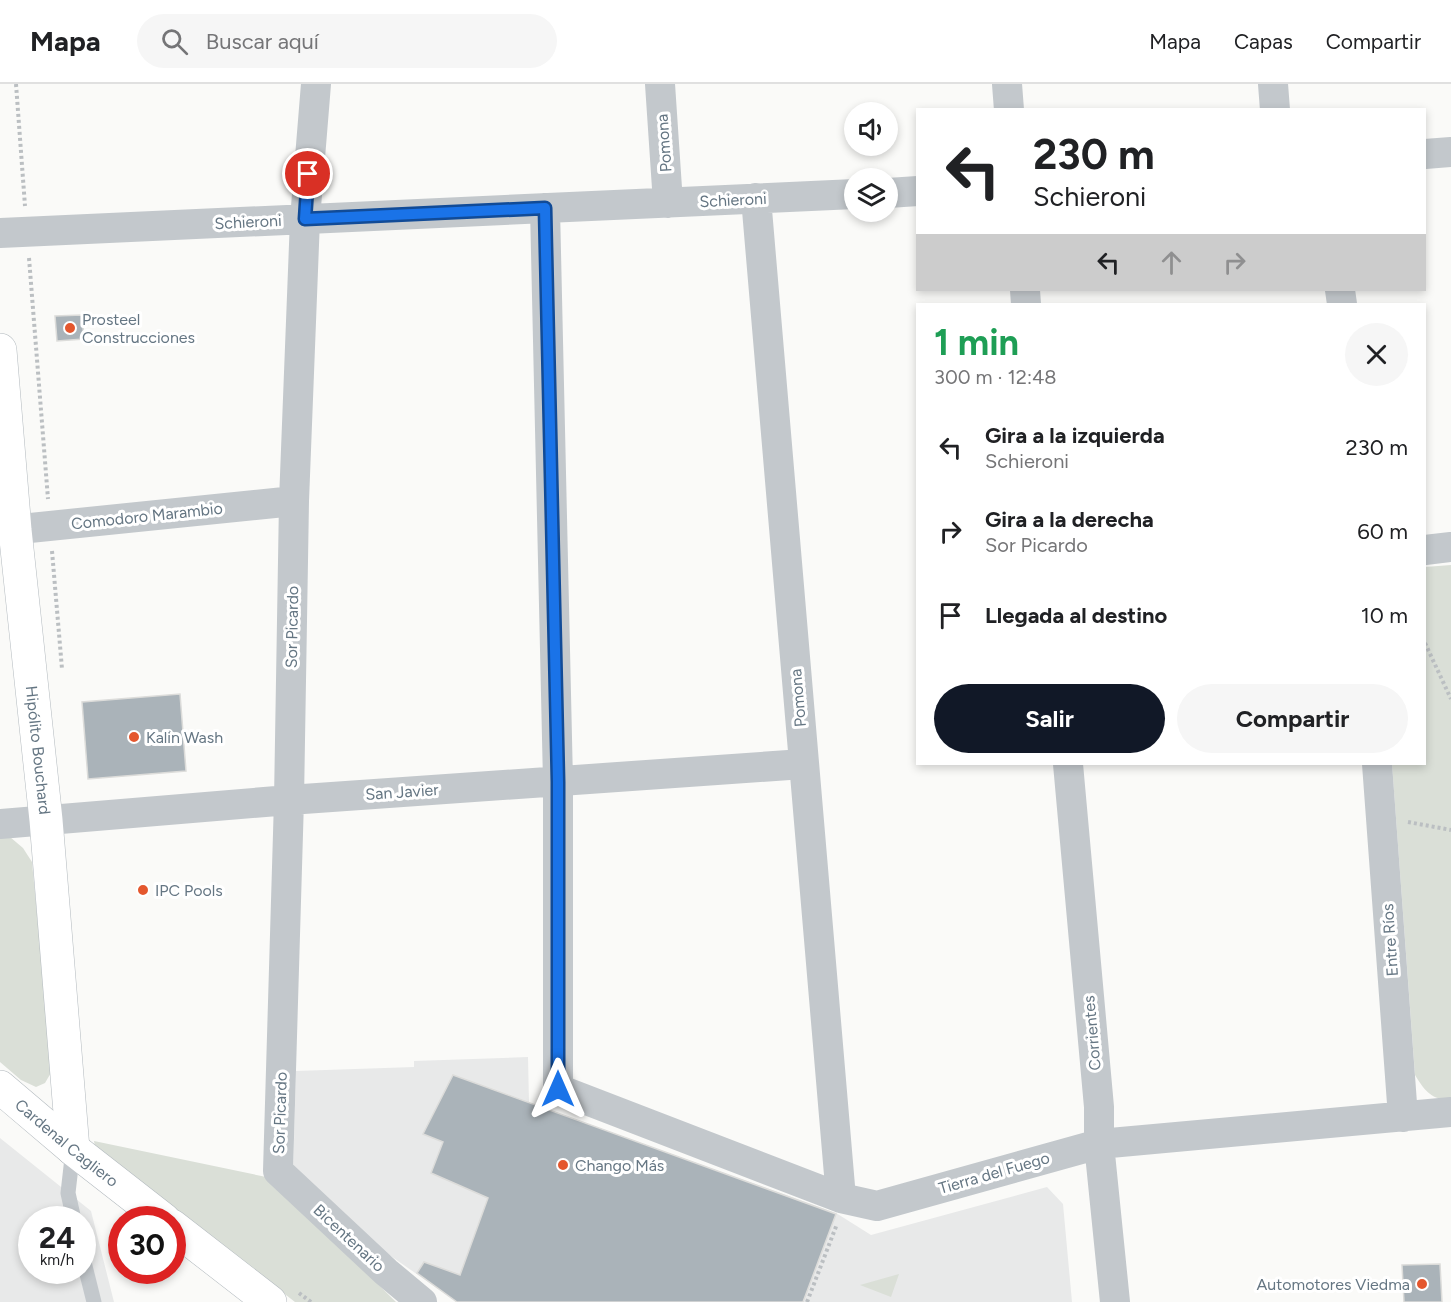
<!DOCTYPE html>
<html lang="es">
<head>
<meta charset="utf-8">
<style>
	:root { --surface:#fff; --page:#f6f6f6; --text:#202124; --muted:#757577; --line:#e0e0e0; --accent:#111827 }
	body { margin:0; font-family:Figtree,sans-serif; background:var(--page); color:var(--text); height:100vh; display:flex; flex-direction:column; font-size:22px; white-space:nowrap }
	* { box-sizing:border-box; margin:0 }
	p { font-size:20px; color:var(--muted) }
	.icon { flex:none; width:33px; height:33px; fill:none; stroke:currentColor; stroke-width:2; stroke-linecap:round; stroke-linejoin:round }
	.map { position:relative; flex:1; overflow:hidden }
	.details { position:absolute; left:916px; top:219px; width:510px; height:462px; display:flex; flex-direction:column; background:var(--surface); border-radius:0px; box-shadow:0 3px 9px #0003 }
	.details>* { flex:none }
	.hud { position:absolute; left:916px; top:24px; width:510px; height:183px; border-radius:0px; box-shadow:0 3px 9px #0003; background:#fff; color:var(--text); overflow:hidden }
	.buttons { position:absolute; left:844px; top:18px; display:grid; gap:12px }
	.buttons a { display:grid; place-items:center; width:54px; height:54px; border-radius:50%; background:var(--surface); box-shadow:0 3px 9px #0003; font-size:30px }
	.speed { position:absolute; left:18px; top:1122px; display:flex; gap:12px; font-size:30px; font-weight:700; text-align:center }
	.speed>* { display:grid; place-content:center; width:78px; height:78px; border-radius:50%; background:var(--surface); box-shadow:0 3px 9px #0003; line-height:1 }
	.speed small { font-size:15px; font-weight:400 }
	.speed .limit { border:9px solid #d22; background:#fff; color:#111 }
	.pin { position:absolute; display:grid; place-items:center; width:51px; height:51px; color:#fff; margin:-26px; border:3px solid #fff; border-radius:50%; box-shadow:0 2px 6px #0007 }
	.me { position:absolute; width:66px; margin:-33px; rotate:0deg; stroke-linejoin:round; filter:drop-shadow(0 0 4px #0008) }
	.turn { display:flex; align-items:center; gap:21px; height:126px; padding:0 18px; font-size:27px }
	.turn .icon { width:78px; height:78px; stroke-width:2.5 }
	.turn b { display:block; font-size:42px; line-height:51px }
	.lanes { display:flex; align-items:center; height:57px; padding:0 18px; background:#0003; justify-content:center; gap:30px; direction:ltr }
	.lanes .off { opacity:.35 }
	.round { display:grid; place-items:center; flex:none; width:63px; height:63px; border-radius:32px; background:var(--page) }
	.summary { display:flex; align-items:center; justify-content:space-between; height:102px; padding:0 18px }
	h1 { font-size:36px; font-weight:700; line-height:45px; color:#1e9e55 }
	.cta { display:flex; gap:12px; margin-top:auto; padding:12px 18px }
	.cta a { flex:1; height:69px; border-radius:36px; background:var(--accent); color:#fff; font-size:24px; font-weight:700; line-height:69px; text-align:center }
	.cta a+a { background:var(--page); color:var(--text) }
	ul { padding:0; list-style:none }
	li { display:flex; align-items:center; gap:18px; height:84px; padding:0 18px }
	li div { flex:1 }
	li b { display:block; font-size:22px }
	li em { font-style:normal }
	header { display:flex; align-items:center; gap:36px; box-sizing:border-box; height:84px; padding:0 30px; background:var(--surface); border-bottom:2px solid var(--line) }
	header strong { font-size:28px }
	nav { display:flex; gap:33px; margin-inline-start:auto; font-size:21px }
	.search { width:420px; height:54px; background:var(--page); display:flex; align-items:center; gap:15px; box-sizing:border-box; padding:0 21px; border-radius:33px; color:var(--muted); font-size:22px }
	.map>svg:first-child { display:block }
	.built { fill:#e8e9e9; fill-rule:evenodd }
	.green { fill:#dadfd7 }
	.building { fill:#aab3b9; stroke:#dcdcda; stroke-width:1.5 }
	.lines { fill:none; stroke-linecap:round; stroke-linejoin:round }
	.secondary-casing { stroke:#b3babf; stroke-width:34 }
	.path { stroke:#bbbfc2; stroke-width:4; stroke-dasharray:3 3; stroke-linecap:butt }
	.lane { stroke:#c3c8cc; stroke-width:15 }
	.street { stroke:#c3c8cc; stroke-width:30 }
	.secondary { stroke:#fff; stroke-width:33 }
	.route-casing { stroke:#114b97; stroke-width:15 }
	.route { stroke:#1a73e8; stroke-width:10 }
	.poi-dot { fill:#e4572e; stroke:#fff; stroke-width:2 }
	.labels { text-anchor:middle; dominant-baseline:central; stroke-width:6; stroke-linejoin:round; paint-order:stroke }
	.street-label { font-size:16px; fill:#657683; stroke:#fff }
	.poi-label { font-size:16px; fill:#657683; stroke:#fff; text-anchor:start }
</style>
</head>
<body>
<header>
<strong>Mapa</strong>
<div class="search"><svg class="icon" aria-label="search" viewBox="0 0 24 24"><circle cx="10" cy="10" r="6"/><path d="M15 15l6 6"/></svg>Buscar aquí</div>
<nav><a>Mapa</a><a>Capas</a><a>Compartir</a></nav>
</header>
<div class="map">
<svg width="1451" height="1218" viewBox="0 0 1451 1218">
	<rect width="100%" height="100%" fill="#fafaf8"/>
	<path class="built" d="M528,973L529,1019L836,1129L871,1151L1047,1103L1063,1120L1072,1218H457L362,1152L293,1092L296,987L414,983V977Z
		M0,1054L91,1127L114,1218H0ZM32,1136H82V1186H32Z"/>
	<path class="green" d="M1451,481V1015C1432,1017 1424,1006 1415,991L1392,680H1425V483Z
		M10,753L23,764L32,778L52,987L45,999L36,1003L21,996L0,978V754Z
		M94,1057L271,1094L396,1218H295L95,1063Z
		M899,1190L891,1213L860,1201Z"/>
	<path class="building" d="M82,231L84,255L57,257L55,232Z
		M180,610L186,687L88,695L82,618Z
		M453,991L836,1130L803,1218H457L417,1189L424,1178L460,1191L488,1114L431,1089L443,1058L423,1050Z
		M1440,1180L1442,1218H1404L1402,1181Z"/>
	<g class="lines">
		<g class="secondary-casing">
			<g id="secondary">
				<path id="s1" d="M0,266L15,446L46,736L73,1065"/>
				<path id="s2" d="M0,1003L73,1065L164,1136"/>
				<path d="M172,1142L270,1218"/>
			</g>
		</g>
		<path class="path" d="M16,0L25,122
			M29,174L48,415
			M52,467L62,585
			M1425,559L1451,615
			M1408,738L1451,746
			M299,1209L311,1218
			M807,1218L837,1140"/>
		<path class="lane" d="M73,1065L68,1109L74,1136
			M82,1170L94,1218"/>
		<path class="street" d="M316,0L305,135L294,417L289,716L278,1087L386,1188L422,1218
			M660,0L668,119
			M1007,0L1009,26
			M1273,0L1275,26
			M1425,70L1451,68
			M888,109L918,107
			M756,114L841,1114
			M545,124L558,698V1005L841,1114L877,1122L1099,1060L1451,1028
			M0,149L855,110
			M1025,206L1026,220
			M1340,206L1342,220
			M0,447L294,417
			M1425,466L1451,463
			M1068,680L1099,1023V1060L1115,1218
			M1377,680L1403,1033
			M0,740L289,716L803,680"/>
		<use href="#secondary" class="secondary"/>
	</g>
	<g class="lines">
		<g class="route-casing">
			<path id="route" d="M308,90L305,135L545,124L558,698V1005"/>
		</g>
		<use href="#route" class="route"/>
	</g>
	<g class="poi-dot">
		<circle cx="70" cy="244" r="6"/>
		<circle cx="134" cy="653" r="6"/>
		<circle cx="143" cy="806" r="6"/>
		<circle cx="563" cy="1081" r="6"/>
		<circle cx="1422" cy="1200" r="6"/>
	</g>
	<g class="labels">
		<g class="street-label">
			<text transform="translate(664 59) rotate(-94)">Pomona</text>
			<text transform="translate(733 116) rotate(-3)">Schieroni</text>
			<text transform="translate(248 138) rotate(-3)">Schieroni</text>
			<text transform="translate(147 432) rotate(-6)">Comodoro Marambio</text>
			<text transform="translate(292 543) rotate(-89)">Sor Picardo</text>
			<text transform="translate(798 614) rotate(-95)">Pomona</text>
			<text stroke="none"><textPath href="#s1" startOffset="402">Hipólito Bouchard</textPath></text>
			<text transform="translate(402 708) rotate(-4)">San Javier</text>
			<text transform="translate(1390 856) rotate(-94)">Entre Ríos</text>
			<text transform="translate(1092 949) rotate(-95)">Corrientes</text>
			<text transform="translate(280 1029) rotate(-88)">Sor Picardo</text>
			<text stroke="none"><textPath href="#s2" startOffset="87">Cardenal Cagliero</textPath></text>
			<text transform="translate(994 1089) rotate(-16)">Tierra del Fuego</text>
			<text transform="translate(349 1154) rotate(43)">Bicentenario</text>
		</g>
		<g class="poi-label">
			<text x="82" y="235">Prosteel<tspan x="82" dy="18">Construcciones</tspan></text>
			<text x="146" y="653">Kalin Wash</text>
			<text x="155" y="806">IPC Pools</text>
			<text x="575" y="1081">Chango Más</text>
			<text x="1410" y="1200" text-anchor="end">Automotores Viedma</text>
		</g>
	</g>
</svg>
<div class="buttons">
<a><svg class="icon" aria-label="sound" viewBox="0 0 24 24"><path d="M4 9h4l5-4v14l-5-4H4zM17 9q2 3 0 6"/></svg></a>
<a><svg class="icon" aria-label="layers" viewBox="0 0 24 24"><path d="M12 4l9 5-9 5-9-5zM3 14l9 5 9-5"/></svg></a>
</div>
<div class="speed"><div>24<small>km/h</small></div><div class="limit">30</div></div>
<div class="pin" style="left:308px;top:90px;background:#d93025"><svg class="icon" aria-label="arrive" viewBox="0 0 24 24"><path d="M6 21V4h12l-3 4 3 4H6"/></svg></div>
<svg class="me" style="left:558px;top:1005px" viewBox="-20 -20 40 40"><path d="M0-17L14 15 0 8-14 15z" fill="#1a73e8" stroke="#fff" stroke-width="4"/></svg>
<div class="hud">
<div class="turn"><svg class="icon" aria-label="left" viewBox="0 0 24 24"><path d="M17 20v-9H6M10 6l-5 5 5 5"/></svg><div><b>230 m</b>Schieroni</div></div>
<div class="lanes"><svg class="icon" aria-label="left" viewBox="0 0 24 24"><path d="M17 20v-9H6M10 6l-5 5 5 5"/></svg><svg class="icon off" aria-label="ahead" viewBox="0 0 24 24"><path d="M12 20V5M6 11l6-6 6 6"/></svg><svg class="icon off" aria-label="right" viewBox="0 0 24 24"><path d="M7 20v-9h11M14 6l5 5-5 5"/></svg></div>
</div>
<section class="details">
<div class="summary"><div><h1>1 min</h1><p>300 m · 12:48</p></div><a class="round"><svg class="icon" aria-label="close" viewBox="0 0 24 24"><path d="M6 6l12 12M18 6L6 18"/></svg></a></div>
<ul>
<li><svg class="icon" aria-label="left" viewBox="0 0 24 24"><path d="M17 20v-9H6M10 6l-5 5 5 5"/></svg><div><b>Gira a la izquierda</b><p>Schieroni</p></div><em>230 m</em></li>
<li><svg class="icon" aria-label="right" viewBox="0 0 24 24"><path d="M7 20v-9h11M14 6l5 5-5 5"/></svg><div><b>Gira a la derecha</b><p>Sor Picardo</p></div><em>60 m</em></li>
<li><svg class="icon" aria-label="arrive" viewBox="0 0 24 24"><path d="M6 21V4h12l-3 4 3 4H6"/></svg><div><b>Llegada al destino</b></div><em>10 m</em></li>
</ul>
<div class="cta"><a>Salir</a><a>Compartir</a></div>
</section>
</div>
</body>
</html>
